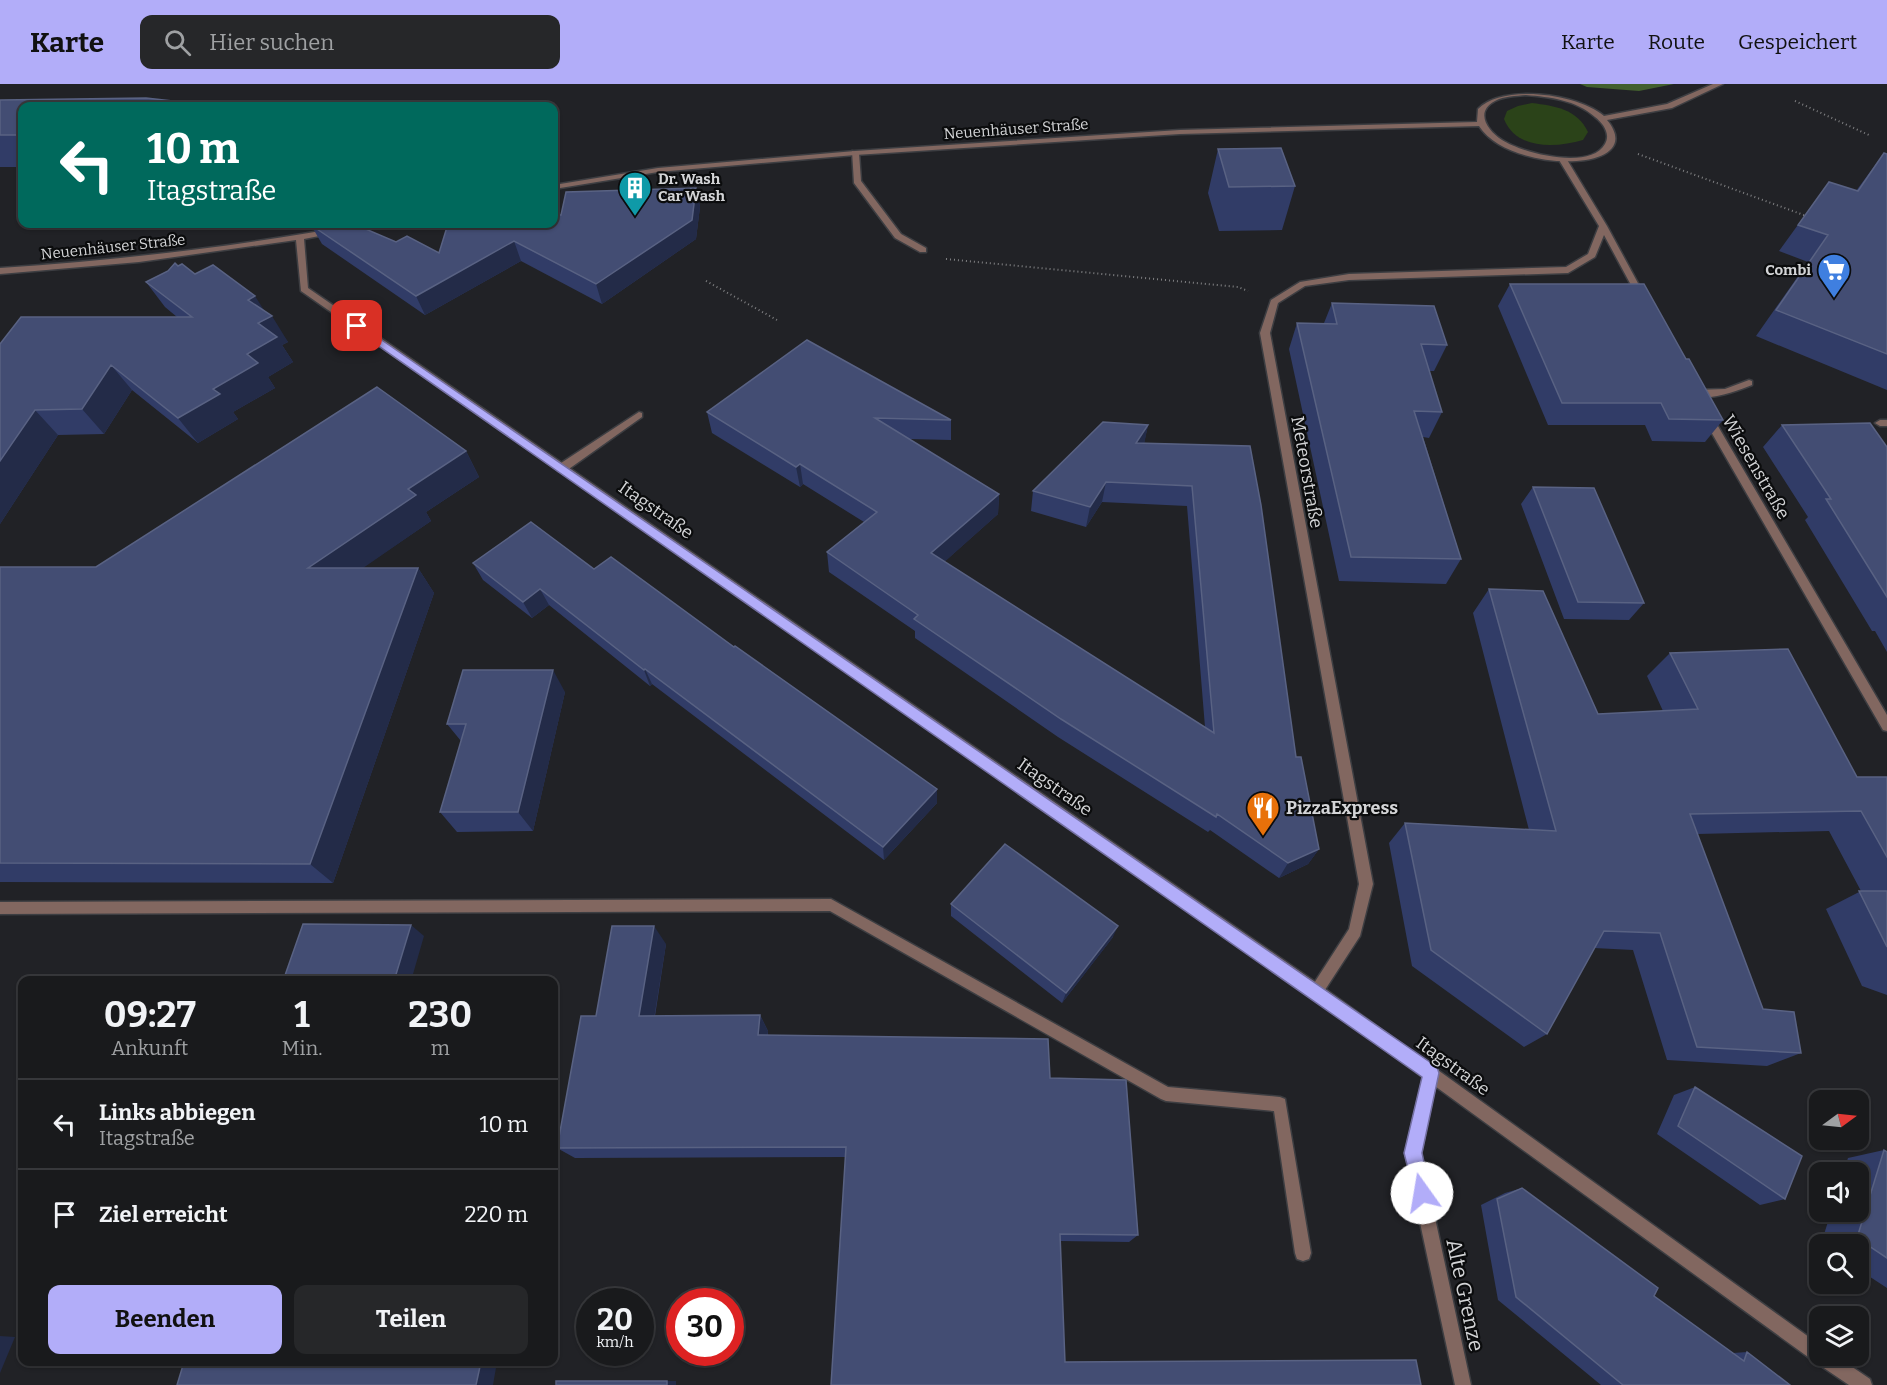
<!DOCTYPE html>
<html lang="de">
<head>
<meta charset="utf-8">
<style>
	:root { --surface:#191a1c; --page:#262729; --text:#f1f3f6; --muted:#9fa1a3; --line:#37383b; --accent:#b2adf9 }
	body { margin:0; font-family:Bitter,serif; background:var(--page); color:var(--text); height:100vh; display:flex; flex-direction:column; font-size:22px; white-space:nowrap }
	* { box-sizing:border-box; margin:0 }
	p { font-size:20px; color:var(--muted) }
	.icon { flex:none; width:33px; height:33px; fill:none; stroke:currentColor; stroke-width:2; stroke-linecap:round; stroke-linejoin:round }
	.map { position:relative; flex:1; overflow:hidden }
	.side { position:absolute; left:18px; top:892px; width:540px; height:390px; display:flex; flex-direction:column; background:var(--surface); border-radius:12px; box-shadow:0 2px 4px #0004,0 0 0 2px var(--line) }
	.side>* { flex:none }
	.hud { position:absolute; left:18px; top:18px; width:540px; height:126px; border-radius:12px; box-shadow:0 2px 4px #0004,0 0 0 2px var(--line); background:#00695c; color:#fff; overflow:hidden }
	.needle { width:39px; rotate:75deg }
	.controls { position:absolute; left:1809px; top:1006px; display:grid; gap:12px }
	.controls a { display:grid; place-items:center; width:60px; height:60px; border-radius:12px; background:var(--surface); box-shadow:0 2px 4px #0004,0 0 0 2px var(--line); font-size:30px }
	.speed { position:absolute; left:576px; top:1204px; display:flex; gap:12px; font-size:30px; font-weight:700; text-align:center }
	.speed>* { display:grid; place-content:center; width:78px; height:78px; border-radius:50%; background:var(--surface); box-shadow:0 2px 4px #0004,0 0 0 2px var(--line); line-height:1 }
	.speed small { font-size:15px; font-weight:400 }
	.speed .limit { border:9px solid #d22; background:#fff; color:#111 }
	.pin { position:absolute; display:grid; place-items:center; width:51px; height:51px; color:#fff; margin:-26px; border-radius:12px; box-shadow:0 3px 9px #0006 }
	.me { position:absolute; width:66px; margin:-33px; rotate:347deg; stroke-linejoin:round; filter:drop-shadow(0 0 4px #0008) }
	.turn { display:flex; align-items:center; gap:21px; height:126px; padding:0 30px; font-size:27px }
	.turn .icon { width:78px; height:78px; stroke-width:2.5 }
	.turn b { display:block; font-size:42px; line-height:51px }
	.eta { display:flex; justify-content:space-evenly; align-items:center; height:102px; text-align:center }
	.eta b { font-size:36px; font-weight:700; line-height:42px }
	.primary-button { display:flex; gap:12px; margin-top:auto; padding:12px 30px }
	.primary-button a { flex:1; height:69px; border-radius:12px; background:var(--accent); color:#111; font-size:24px; font-weight:700; line-height:69px; text-align:center }
	.primary-button a+a { background:var(--page); color:var(--text) }
	ul { padding:0; list-style:none }
	li { display:flex; align-items:center; gap:18px; height:90px; padding:0 30px; border-top:2px solid var(--line) }
	li div { flex:1 }
	li b { display:block; font-size:22px }
	li em { font-style:normal }
	header { display:flex; align-items:center; gap:36px; box-sizing:border-box; height:84px; padding:0 30px; background:var(--accent); color:#111 }
	header strong { font-size:28px }
	nav { display:flex; gap:33px; margin-inline-start:auto; font-size:21px }
	.search { width:420px; height:54px; background:var(--page); display:flex; align-items:center; gap:15px; box-sizing:border-box; padding:0 21px; border-radius:12px; color:var(--muted); font-size:22px }
	.map>svg:first-child { display:block }
	.green { fill:#2b4319 }
	.forest { fill:#425f2e }
	.lines { fill:none; stroke-linecap:round; stroke-linejoin:round }
	.service-casing { stroke:#3d3e42; stroke-width:3 }
	.minor-casing { stroke:#3d3e42; stroke-width:3 }
	.tertiary-casing { stroke:#3d3e42; stroke-width:3 }
	.path { stroke:#808183; stroke-width:2; stroke-dasharray:1 3; stroke-linecap:butt }
	.service { fill:#826760; fill-rule:evenodd }
	.minor { fill:#826760; fill-rule:evenodd }
	.tertiary { fill:#826760; fill-rule:evenodd }
	.wall { fill:#313c67 }
	.shaded-wall { fill:#232b48 }
	.building { fill:#434d73; stroke:#596283; stroke-width:1.5 }
	.route { fill:#b2adf9; stroke:#7470a2; stroke-width:1.5 }
	.labels { text-anchor:middle; dominant-baseline:central; stroke-width:4.5; stroke-linejoin:round; paint-order:stroke }
	.far-street-label { font-size:15px; fill:#d3d4d6; stroke:#0b0c0d }
	.far-poi-label { font-size:15px; font-weight:bold; fill:#d3d4d6; stroke:#0b0c0d; text-anchor:start }
	.street-label { font-size:18px; fill:#d3d4d6; stroke:#0b0c0d }
	.poi-label { font-size:18px; font-weight:bold; fill:#d3d4d6; stroke:#0b0c0d; text-anchor:start }
	.near-street-label { font-size:21px; fill:#d3d4d6; stroke:#0b0c0d }
</style>
</head>
<body>
<header>
<strong>Karte</strong>
<div class="search"><svg class="icon" aria-label="search" viewBox="0 0 24 24"><circle cx="10" cy="10" r="6"/><path d="M15 15l6 6"/></svg>Hier suchen</div>
<nav><a>Karte</a><a>Route</a><a>Gespeichert</a></nav>
</header>
<div class="map">
<svg width="1887" height="1301" viewBox="0 0 1887 1301">
	<rect width="100%" height="100%" fill="#212226"/>
	<path class="green" d="M1532,19C1555,22 1577,25 1588,48L1583,56C1556,64 1516,66 1504,35L1507,27L1518,22Z"/>
	<path class="forest" d="M1580,0H1674L1639,7L1587,3Z"/>
	<g class="lines">
		<g class="service-casing">
			<path id="service" d="M852,67L859,69L861,97L901,150L926,164V168H920L895,154L854,99Z
				M1749,296L1752,297V301C1737,307 1703,320 1689,309L1694,306L1725,305Z
				M639,328L642,329V333L566,387H558V381Z
				M1887,336V342H1880L1875,339L1880,336Z
				M831,815L1168,1003L1280,1013L1285,1015L1311,1169L1309,1175L1303,1177L1297,1175L1295,1169L1274,1027L1166,1017L1161,1015L830,827L0,830V818Z"/>
		</g>
		<g class="minor-casing">
			<path id="minor" d="M1560,74H1566L1607,142L1646,214L1645,216L1642,217L1638,214L1604,151L1595,173L1568,189L1349,196L1305,202L1278,219L1270,249L1373,800L1360,852L1321,912L1316,914L1311,912L1309,907L1349,845L1359,800L1260,249L1271,216L1300,198L1349,190L1566,183L1588,170L1599,142L1559,76Z
				M1707,329L1712,332L1887,631V647L1883,646L1702,332Z
				M1431,982L1436,984L1438,989L1421,1069L1471,1301H1455L1405,1069L1424,989L1426,984Z"/>
		</g>
		<g class="tertiary-casing">
			<path id="tertiary" d="M1713,0H1723L1672,24L1607,36C1651,89 1510,91 1479,42L1180,50L855,71L658,88L554,105V101L658,84L855,67L1180,46L1477,38L1478,25C1502,0 1577,9 1604,32L1667,20ZM1526,11C1550,13 1576,16 1595,33C1603,39 1611,50 1605,60C1590,87 1522,69 1502,56C1488,47 1474,28 1495,17C1504,12 1516,12 1526,11Z
				M360,140H374L370,142L304,155L308,204L1321,902L1820,1261V1272H1836L1870,1295L1872,1301H1849L1815,1278L1311,912L301,207L296,156L139,178L0,190V184C121,176 241,162 360,140Z"/>
		</g>
		<path class="path" d="M1795,17L1871,52
			M1638,70L1809,133
			M946,175L1238,203L1248,207
			M706,197L777,236"/>
		<use href="#service" class="service"/>
		<use href="#minor" class="minor"/>
		<use href="#tertiary" class="tertiary"/>
	</g>
	<path class="wall" d="M0,16L200,20L201,22H22V83H0Z
		M1218,65L1295,102L1282,146L1219,147L1208,109Z
		M1884,69L1887,70V306L1756,252L1808,178L1779,167L1829,98L1856,107Z
		M696,104L700,123L696,155L602,220L521,177L425,231L322,160L311,141L396,158L439,169L472,143L470,140H554L561,131Z
		M178,182L195,190L265,228L288,258L282,261L293,278L268,293L275,304L233,328L238,335L198,359L132,306L104,350L58,351L0,440V260L177,233L165,223L146,198Z
		M1510,200L1686,275L1723,336L1705,358L1652,357L1645,341H1548L1498,222Z
		M1332,219L1447,261L1434,287H1429L1442,328L1429,354L1423,353L1461,475L1446,500L1339,497L1289,265L1297,239H1324Z
		M707,328L951,336V356L909,355L999,410L998,430L944,478L1205,643L1187,422L1102,418L1086,443L1031,427L1033,407L1148,341L1144,359L1250,362L1296,673L1319,765L1308,780L1279,794L1210,746L1208,748L1058,653L915,554V547L829,488L827,468L864,438L803,400L800,403L712,349Z
		M1782,341L1887,363V568L1875,547H1872L1805,436L1808,433L1763,363Z
		M466,367L479,393L426,428L431,437L362,484H418L434,509L333,799L0,798V483H96Z
		M1533,403L1644,519L1629,536L1564,535L1521,420Z
		M473,479L594,485L734,563L937,705V719L884,776L652,600L650,602L549,521L532,534L483,496Z
		M1489,505L1598,630L1663,627L1647,592L1670,569L1857,693H1887V911L1862,902L1826,825L1861,807L1829,747L1697,750L1763,925L1801,969L1767,982L1667,976L1633,866L1594,864L1547,950L1524,963L1412,882L1389,759L1405,739L1529,746L1473,529Z
		M565,608L533,747L457,748L440,728L461,657L447,640Z
		M951,820L1113,853L1062,919L951,832Z
		M666,860L655,932L760,931L768,947V951L1050,994L1138,1151L1129,1158L1060,1157L831,1301L846,1073L575,1074L557,1064L596,932Z
		M1695,1003L1785,1115L1760,1121L1657,1050L1674,1011Z
		M1884,1066L1887,1068V1204L1858,1185V1161H1823L1821,1160L1831,1128H1858V1089H1843L1848,1074Z
		M1522,1104L1654,1212L1733,1269L1747,1268L1790,1301H1601L1498,1216L1481,1121L1505,1109Z"/>
	<path class="shaded-wall" d="M696,104L700,123L696,155L602,220L596,200Z
		M514,157L521,177L425,231L416,212Z
		M255,212L269,234L272,232L288,258L282,261L293,278L268,293L275,304L233,328L238,335L198,359L178,334L213,305L247,270L258,239L248,216Z
		M111,281L132,306L104,350L82,325Z
		M35,326L58,351L0,440V377Z
		M1148,341L1144,361L1136,359Z
		M466,367L479,393L426,428L431,437L327,509L308,484L408,405Z
		M800,380L803,400L800,403L796,383Z
		M1106,398L1102,418L1086,443L1090,423Z
		M999,410L998,430L932,489L931,469Z
		M418,484L434,509L333,799L310,780Z
		M540,505L549,521L532,534L523,518Z
		M645,585L652,600L650,602L644,586Z
		M553,586L565,608L533,747L518,728Z
		M937,705V719L884,776L883,763Z
		M1319,765L1308,780L1279,794L1288,779Z
		M411,841L424,852L411,897H394Z
		M654,842L666,860L652,947L639,932Z
		M1118,842L1113,853L1062,919L1066,909Z
		M760,931L768,947L766,966L758,951Z
		M0,1252L15,1253L0,1289Z
		M481,1278H497L493,1301H476Z
		M667,1297H676V1301H667Z"/>
	<path class="building" d="M146,14L200,20L197,22H22V51H0V16Z
		M1281,64L1295,102L1229,103L1218,65Z
		M1884,69L1887,70V270L1776,226L1828,151L1798,141L1829,98L1858,107Z
		M696,104L692,136L596,200L514,157L416,212L311,141L312,140H354L396,158L407,152L439,169L447,143L486,142L481,140H554V131H561L566,108Z
		M175,179L178,182L182,180L195,190L213,181L255,212L248,216L272,232L258,239L277,253L247,270L258,279L213,305L220,310L178,334L111,281L82,325L35,326L0,377V260L21,233H192L146,198L168,187Z
		M1510,200H1644L1686,275H1689L1723,336L1669,335L1661,319H1562Z
		M1332,219L1434,222L1447,261L1421,260L1442,328L1414,327L1461,475L1351,473L1297,239L1337,240Z
		M807,256L951,336L875,334L999,410L931,469L1214,649L1192,402L1106,398L1090,423L1033,407L1103,338L1148,341L1136,359L1250,362L1261,421L1296,673H1301L1319,765L1288,779L1217,730L1216,733L1061,635L914,535L918,531L827,468L877,428L800,380L796,383L707,328Z
		M377,303L466,367L408,405L416,411L308,484H418L310,780L0,779V483H96Z
		M1870,339L1887,363V513L1826,415H1831L1782,341Z
		M1533,403L1594,404L1644,519L1578,518Z
		M531,438L594,485L611,473L734,563L735,562L937,705L883,763L645,585L644,586L540,505L523,518L473,479Z
		M1489,505L1543,507L1598,630L1698,625L1670,569L1788,565L1857,693H1887V773L1861,727L1690,730L1763,925L1794,928L1801,969L1697,963L1660,849L1604,847L1547,950L1431,866L1405,739L1556,747Z
		M463,586H553L518,728H440L466,640H447Z
		M1005,760L1118,842L1066,909L951,820Z
		M1859,807H1887V863Z
		M303,840L411,841L394,897H283Z
		M612,842H654L639,932L760,931L758,951L1048,955L1050,994L1126,996L1138,1151L1060,1150L1065,1278L1416,1276L1421,1301H831L846,1063L557,1064L581,932H596Z
		M1695,1003L1802,1072L1785,1115L1678,1042Z
		M1884,1066L1887,1068V1174L1857,1154Z
		M1522,1104L1658,1204L1654,1212L1744,1277L1747,1268L1790,1301H1623L1516,1213L1497,1115Z
		M184,1278H481L476,1301H177Z
		M556,1297H667V1301H556Z"/>
	<path class="route" d="M357,239L1437,983L1439,989L1422,1069L1431,1109L1428,1116L1422,1118L1416,1116L1404,1069L1422,993L353,244V240Z"/>
	<defs>
		<g id="building-pin" transform="scale(1.725)"><path d="M0 17L-7.5 6A9.5 9.5 0 1 1 7.5 6Z" fill="#0f9aa8" stroke="#0b0c0d"/><path d="M-4-6H4V6H1V3H-1V6H-4ZM-2.5-4.3h1.7v1.8h-1.7ZM.8-4.3h1.7v1.8H.8ZM-2.5-1h1.7V.8h-1.7ZM.8-1h1.7V.8H.8Z" fill="#fff"/></g>
		<g id="supermarket-pin" transform="scale(1.725)"><path d="M0 17L-7.5 6A9.5 9.5 0 1 1 7.5 6Z" fill="#3f7fe0" stroke="#0b0c0d"/><path d="M-6-5.5h2.5l.6 2H6L4.5 2H-2.5L-4.4-4H-6ZM-1.5 3.2a1.3 1.3 0 1 0 .1 0ZM3 3.2a1.3 1.3 0 1 0 .1 0Z" fill="#fff"/></g>
		<g id="restaurant-pin" transform="scale(1.725)"><path d="M0 17L-7.5 6A9.5 9.5 0 1 1 7.5 6Z" fill="#e8710a" stroke="#0b0c0d"/><path d="M-5-6h1v4h1v-4h1v4h1v-4h1v5L-1.5 .5V6h-2V.5L-5-1ZM5-6V6H3V1.5H1.5Q1.5-4 5-6Z" fill="#fff"/></g>
	</defs>
	<g fill-rule="evenodd">
		<use href="#building-pin" x="635" y="104"/>
		<use href="#supermarket-pin" x="1834" y="186"/>
		<use href="#restaurant-pin" x="1263" y="724"/>
	</g>
	<g class="labels">
		<g class="far-street-label">
			<text transform="translate(1016 45) rotate(-4)">Neuenhäuser Straße</text>
			<text transform="translate(113 163) rotate(-6)">Neuenhäuser Straße</text>
		</g>
		<g class="far-poi-label">
			<text x="658" y="95">Dr. Wash<tspan x="658" dy="17">Car Wash</tspan></text>
			<text x="1811" y="186" text-anchor="end">Combi</text>
		</g>
		<g class="street-label">
			<text transform="translate(1756 383) rotate(60)">Wiesenstraße</text>
			<text transform="translate(1307 388) rotate(80)">Meteorstraße</text>
			<text transform="translate(656 426) rotate(35)">Itagstraße</text>
			<text transform="translate(1055 703) rotate(35)">Itagstraße</text>
			<text transform="translate(1453 982) rotate(36)">Itagstraße</text>
		</g>
		<g class="poi-label">
			<text x="1286" y="724">PizzaExpress</text>
		</g>
		<g class="near-street-label">
			<text transform="translate(1465 1211) rotate(78)">Alte Grenze</text>
		</g>
	</g>
</svg>
<div class="controls">
<a><svg class="needle" viewBox="-14 -14 28 28"><path d="M0-13l5 13h-10z" fill="#e53935"/><path d="M0 13l5-13h-10z" fill="#9fa1a3"/></svg></a>
<a><svg class="icon" aria-label="sound" viewBox="0 0 24 24"><path d="M4 9h4l5-4v14l-5-4H4zM17 9q2 3 0 6"/></svg></a>
<a><svg class="icon" aria-label="search" viewBox="0 0 24 24"><circle cx="10" cy="10" r="6"/><path d="M15 15l6 6"/></svg></a>
<a><svg class="icon" aria-label="layers" viewBox="0 0 24 24"><path d="M12 4l9 5-9 5-9-5zM3 14l9 5 9-5"/></svg></a>
</div>
<div class="speed"><div>20<small>km/h</small></div><div class="limit">30</div></div>
<div class="pin" style="left:357px;top:242px;background:#d93025"><svg class="icon" aria-label="arrive" viewBox="0 0 24 24"><path d="M6 21V4h12l-3 4 3 4H6"/></svg></div>
<svg class="me" style="left:1422px;top:1109px" viewBox="-20 -20 40 40"><circle r="19" fill="#fff"/><path d="M0-13L10 11 0 6-10 11z" fill="#b2adf9"/></svg>
<div class="hud">
<div class="turn"><svg class="icon" aria-label="left" viewBox="0 0 24 24"><path d="M17 20v-9H6M10 6l-5 5 5 5"/></svg><div><b>10 m</b>Itagstraße</div></div>
</div>
<section class="side">
<div class="eta">
<div><b>09:27</b><p>Ankunft</p></div>
<div><b>1</b><p>Min.</p></div>
<div><b>230</b><p>m</p></div>
</div>
<ul>
<li><svg class="icon" aria-label="left" viewBox="0 0 24 24"><path d="M17 20v-9H6M10 6l-5 5 5 5"/></svg><div><b>Links abbiegen</b><p>Itagstraße</p></div><em>10 m</em></li>
<li><svg class="icon" aria-label="arrive" viewBox="0 0 24 24"><path d="M6 21V4h12l-3 4 3 4H6"/></svg><div><b>Ziel erreicht</b></div><em>220 m</em></li>
</ul>
<div class="primary-button"><a>Beenden</a><a>Teilen</a></div>
</section>
</div>
</body>
</html>
